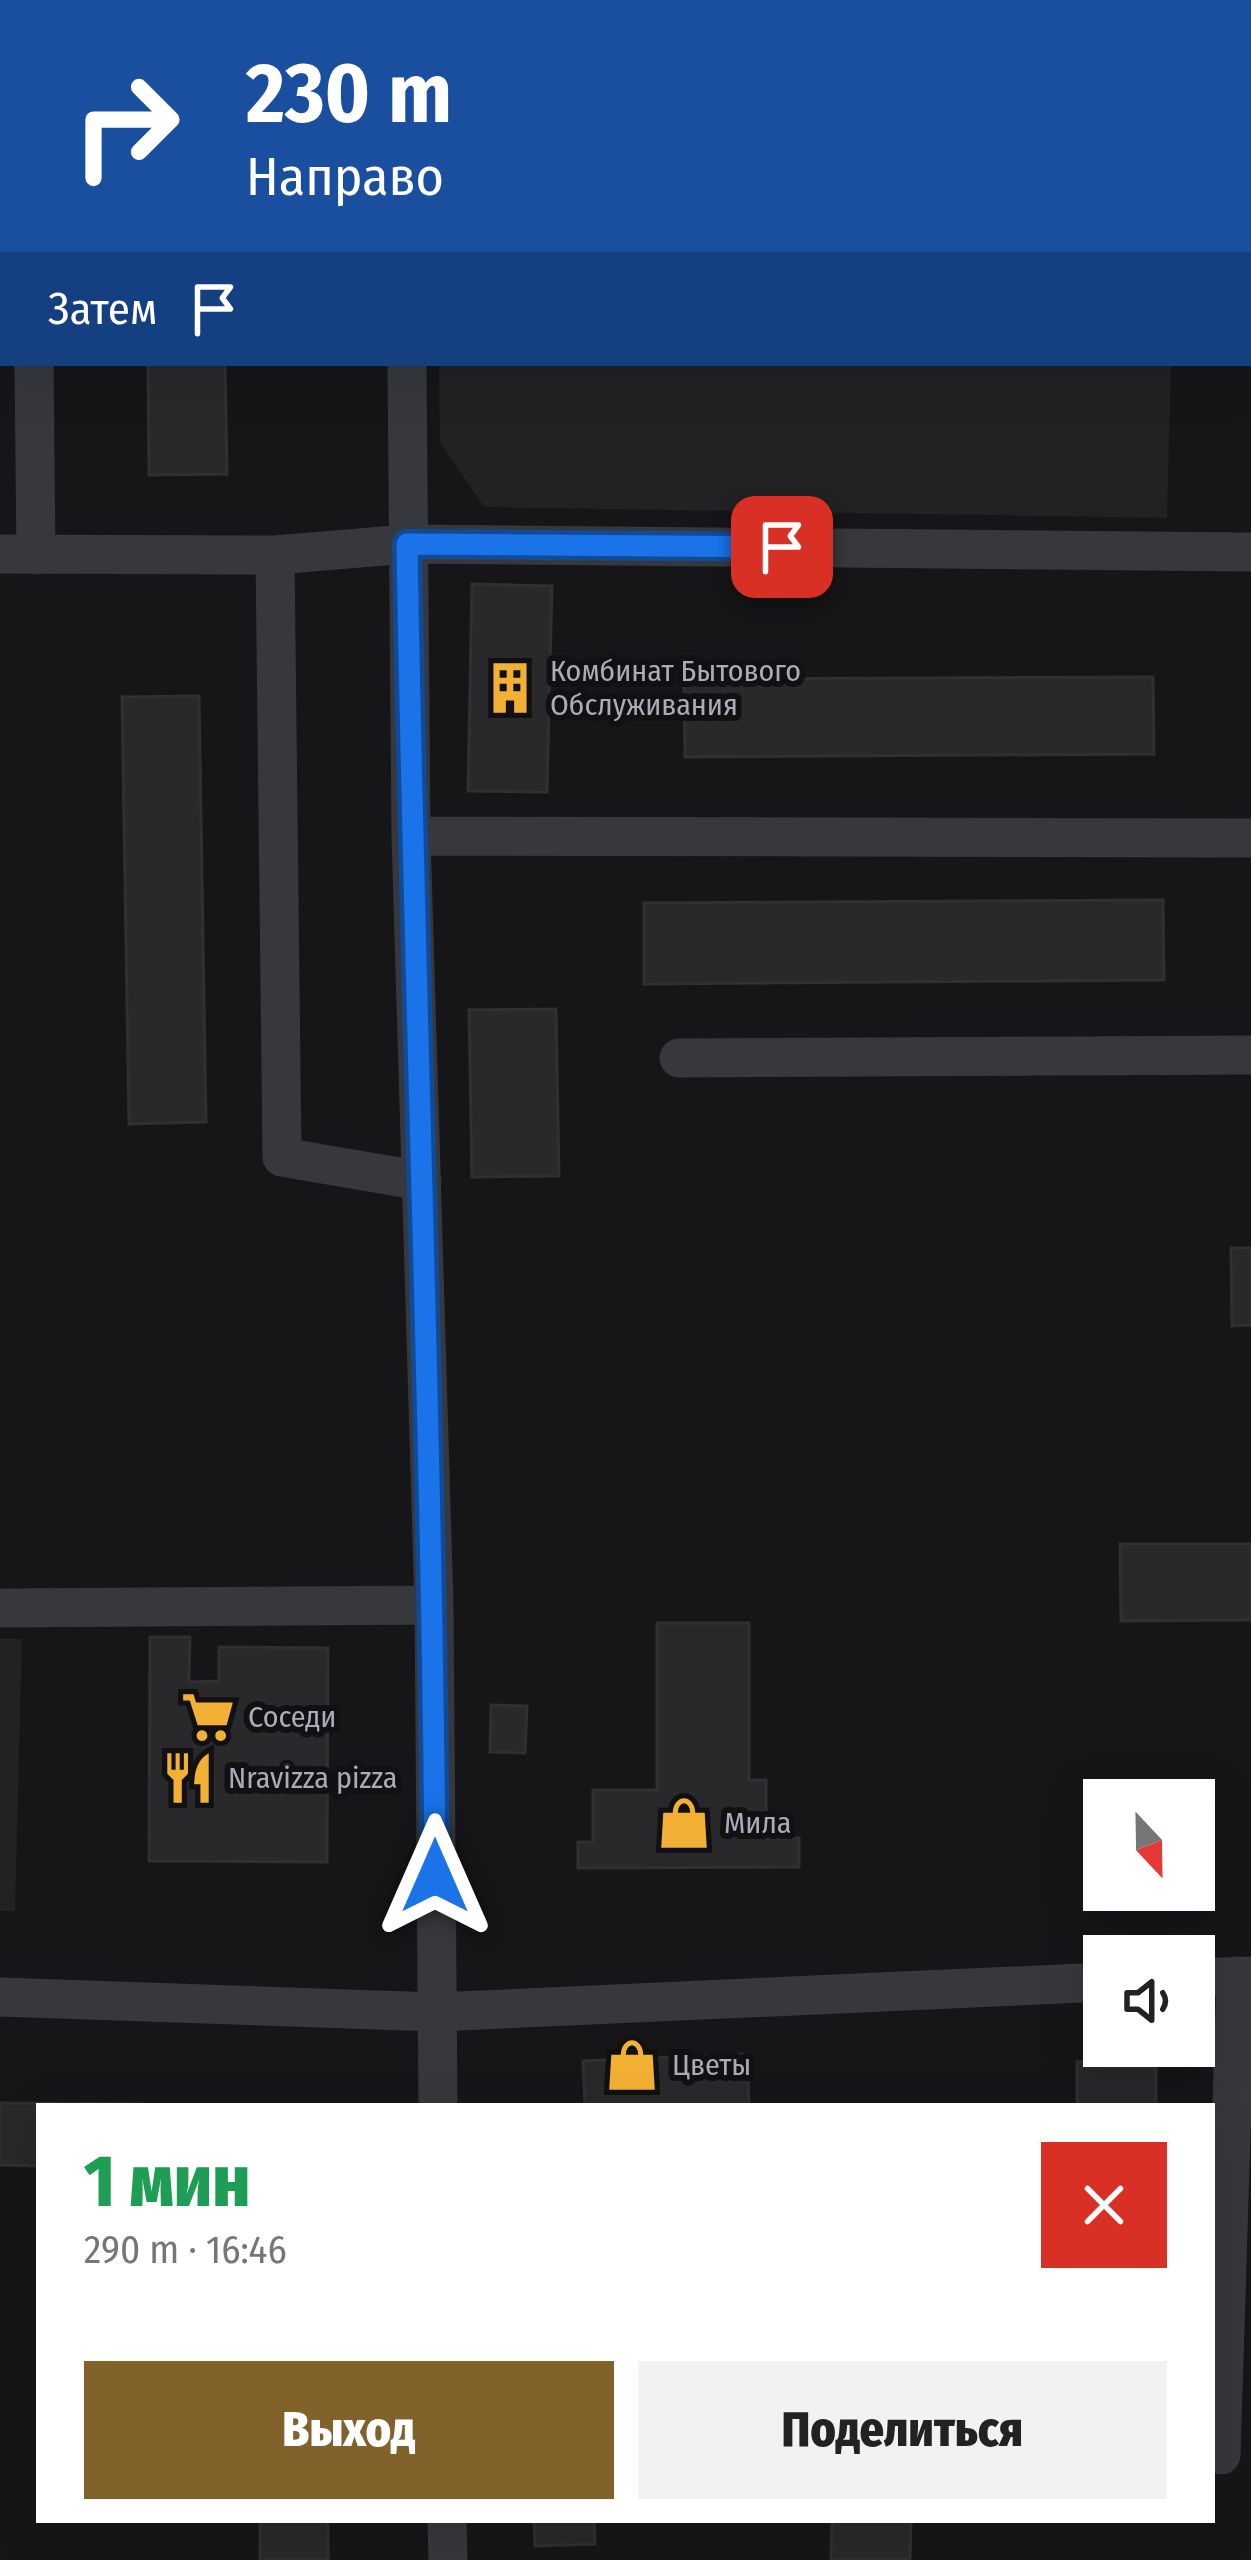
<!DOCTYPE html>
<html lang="ru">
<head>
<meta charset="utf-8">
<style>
	:root { --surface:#fff; --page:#f2f2f2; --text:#222; --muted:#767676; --accent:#80622a }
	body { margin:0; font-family:"Fira Sans Condensed",sans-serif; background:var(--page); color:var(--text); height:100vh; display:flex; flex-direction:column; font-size:45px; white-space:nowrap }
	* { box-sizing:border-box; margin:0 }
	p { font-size:39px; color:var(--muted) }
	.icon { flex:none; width:66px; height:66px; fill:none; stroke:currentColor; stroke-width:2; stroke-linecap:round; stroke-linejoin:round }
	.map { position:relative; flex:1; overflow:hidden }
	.details { position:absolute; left:36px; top:2103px; width:1179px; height:420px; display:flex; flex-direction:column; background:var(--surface); border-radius:0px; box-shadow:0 12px 48px #0002 }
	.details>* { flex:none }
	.guide { position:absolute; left:0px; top:0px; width:1251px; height:366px; box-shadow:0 12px 48px #0002; background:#1a4fa0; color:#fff; overflow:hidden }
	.needle { width:78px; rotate:158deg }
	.controls { position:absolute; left:1083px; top:1779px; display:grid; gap:24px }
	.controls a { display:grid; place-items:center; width:132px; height:132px; border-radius:0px; background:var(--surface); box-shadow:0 12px 48px #0002; font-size:60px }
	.pin { position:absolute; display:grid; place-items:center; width:102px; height:102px; color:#fff; margin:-51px; border-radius:24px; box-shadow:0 6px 18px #0006 }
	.me { position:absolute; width:132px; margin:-66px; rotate:0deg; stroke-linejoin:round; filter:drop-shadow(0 0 9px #0008) }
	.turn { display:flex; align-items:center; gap:42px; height:252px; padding:0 48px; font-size:54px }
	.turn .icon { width:156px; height:156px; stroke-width:2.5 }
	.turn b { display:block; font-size:84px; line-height:102px }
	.then { display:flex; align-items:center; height:114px; padding:0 48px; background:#0003; gap:24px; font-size:45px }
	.round { display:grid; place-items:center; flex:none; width:126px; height:126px; border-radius:0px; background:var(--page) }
	.overview { display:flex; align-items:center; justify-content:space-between; height:204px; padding:0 48px }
	h1 { font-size:72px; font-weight:800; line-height:90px; color:#1e9e55 }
	.action { display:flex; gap:24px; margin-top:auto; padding:24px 48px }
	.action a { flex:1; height:138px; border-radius:0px; background:var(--accent); color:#fff; font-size:48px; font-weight:800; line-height:138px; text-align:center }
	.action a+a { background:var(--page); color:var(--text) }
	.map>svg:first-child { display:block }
	.built { fill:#222225 }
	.building { fill:#29292c; stroke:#303034; stroke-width:3 }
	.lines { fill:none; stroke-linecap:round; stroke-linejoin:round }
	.minor { stroke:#37383d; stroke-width:39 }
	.route-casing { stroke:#114b97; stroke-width:30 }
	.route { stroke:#1a73e8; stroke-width:21 }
	.labels { text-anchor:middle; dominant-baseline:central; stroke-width:12; stroke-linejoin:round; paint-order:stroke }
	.poi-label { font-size:30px; fill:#a8adb8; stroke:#111113; text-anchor:start }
</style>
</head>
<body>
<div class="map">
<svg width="1251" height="2560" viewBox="0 0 1251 2560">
	<rect width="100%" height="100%" fill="#161618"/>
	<path class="built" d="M436,0H1109L1111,3H436Z
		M439,363H1171L1167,518L484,507L440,442Z
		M0,1639H22L15,1911H0Z"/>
	<path class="building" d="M831,0H986L987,3H824Z
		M1177,0H1251V16L1248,3Z
		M148,363H225L227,474L149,475Z
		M472,584L552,586L547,792L468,791Z
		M1153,677L1154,754L685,757L684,679Z
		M199,696L206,1122L129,1124L122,697Z
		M1163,900L1164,980L644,984V903Z
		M556,1009L559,1176L472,1177L469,1010Z
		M1231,1248H1251V1325L1232,1326Z
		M1120,1544H1251V1620L1121,1621Z
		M657,1623H749V1780H766V1838H799V1867L578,1868V1842H593V1790H657Z
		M150,1637H190L189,1682L219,1681V1647L328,1648L327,1862L149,1861Z
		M491,1705L527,1706L525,1753L490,1752Z
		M747,2054L749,2106H585L583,2061Z
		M1077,2062H1156V2106H1077Z
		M0,2103L145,2104V2106H39V2166L0,2165Z
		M260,2520H328V2560H260Z
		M534,2520H594L595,2544L535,2546Z
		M832,2520H911L910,2560H831Z"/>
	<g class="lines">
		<path class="minor" d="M405,0V3
			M34,363L36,555
			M407,363L411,836L434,1605L438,2106
			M0,554L275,555L407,544L1251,552
			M275,555L282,1157L422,1181
			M411,836L1251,838
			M679,1058L1251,1055
			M0,1608L434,1605
			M1194,1978L1251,1976
			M0,1997L436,2012L1104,1982
			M1221,2455L1236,1976
			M447,2520L448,2560"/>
	</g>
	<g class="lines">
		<g class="route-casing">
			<path id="route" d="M435,1876C432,1432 414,988 407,544L782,547"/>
		</g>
		<use href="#route" class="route"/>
	</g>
	<defs>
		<g id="building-bare" transform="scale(4.14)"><path d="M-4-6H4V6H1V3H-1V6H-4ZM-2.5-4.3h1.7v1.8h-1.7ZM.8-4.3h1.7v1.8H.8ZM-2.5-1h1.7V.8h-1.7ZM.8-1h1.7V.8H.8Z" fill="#f2b134" stroke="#111113" stroke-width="2.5" paint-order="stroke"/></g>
		<g id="supermarket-bare" transform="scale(4.14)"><path d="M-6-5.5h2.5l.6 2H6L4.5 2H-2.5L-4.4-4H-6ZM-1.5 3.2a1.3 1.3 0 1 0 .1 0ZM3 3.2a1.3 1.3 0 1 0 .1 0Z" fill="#f2b134" stroke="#111113" stroke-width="2.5" paint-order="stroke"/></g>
		<g id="restaurant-bare" transform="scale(4.14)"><path d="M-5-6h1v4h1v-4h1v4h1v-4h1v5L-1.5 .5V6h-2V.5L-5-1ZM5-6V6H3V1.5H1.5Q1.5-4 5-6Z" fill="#f2b134" stroke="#111113" stroke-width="2.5" paint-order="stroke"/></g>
		<g id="shop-bare" transform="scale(4.14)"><path d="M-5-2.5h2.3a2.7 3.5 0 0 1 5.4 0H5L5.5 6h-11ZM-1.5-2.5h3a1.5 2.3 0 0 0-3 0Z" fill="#f2b134" stroke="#111113" stroke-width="2.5" paint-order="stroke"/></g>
	</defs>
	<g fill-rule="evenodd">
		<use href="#building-bare" x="510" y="688"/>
		<use href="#supermarket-bare" x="208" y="1717"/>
		<use href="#restaurant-bare" x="188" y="1778"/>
		<use href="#shop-bare" x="684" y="1823"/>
		<use href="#shop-bare" x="632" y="2065"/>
	</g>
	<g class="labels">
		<g class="poi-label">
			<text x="550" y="671">Комбинат Бытового<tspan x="550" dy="34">Обслуживания</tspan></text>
			<text x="248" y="1717">Соседи</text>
			<text x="228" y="1778">Nravizza pizza</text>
			<text x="724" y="1823">Мила</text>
			<text x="672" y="2065">Цветы</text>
		</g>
	</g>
</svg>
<div class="controls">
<a><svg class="needle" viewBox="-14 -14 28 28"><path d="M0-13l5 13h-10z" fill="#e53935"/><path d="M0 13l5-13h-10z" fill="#767676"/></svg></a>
<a><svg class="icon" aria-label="sound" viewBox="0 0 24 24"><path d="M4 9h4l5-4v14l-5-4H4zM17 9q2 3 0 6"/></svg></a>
</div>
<div class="pin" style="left:782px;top:547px;background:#d93025"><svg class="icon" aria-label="arrive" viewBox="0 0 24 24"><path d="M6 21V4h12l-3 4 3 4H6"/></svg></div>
<svg class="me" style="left:435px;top:1876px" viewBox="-20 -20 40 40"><path d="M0-17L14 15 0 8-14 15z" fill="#1a73e8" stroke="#fff" stroke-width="4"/></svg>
<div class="guide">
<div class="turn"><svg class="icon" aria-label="right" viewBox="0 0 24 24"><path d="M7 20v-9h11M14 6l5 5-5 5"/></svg><div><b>230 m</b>Направо</div></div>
<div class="then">Затем<svg class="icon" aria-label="arrive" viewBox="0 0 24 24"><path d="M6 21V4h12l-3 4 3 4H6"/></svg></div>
</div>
<section class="details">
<div class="overview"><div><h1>1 мин</h1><p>290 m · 16:46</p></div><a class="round" style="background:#d93025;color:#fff"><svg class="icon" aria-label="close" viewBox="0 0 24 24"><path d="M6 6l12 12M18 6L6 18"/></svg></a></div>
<div class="action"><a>Выход</a><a>Поделиться</a></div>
</section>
</div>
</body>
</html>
